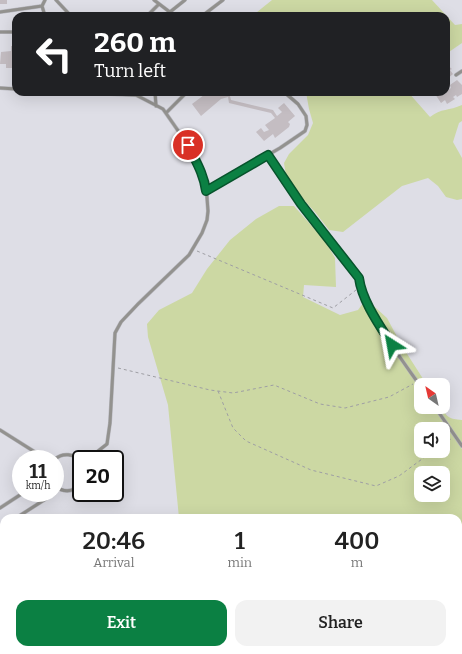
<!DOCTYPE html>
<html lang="en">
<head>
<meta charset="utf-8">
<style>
	:root { --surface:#fff; --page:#f2f2f2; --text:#222; --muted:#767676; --accent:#0b8043 }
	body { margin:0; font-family:Bitter,serif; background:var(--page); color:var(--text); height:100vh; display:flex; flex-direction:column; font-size:15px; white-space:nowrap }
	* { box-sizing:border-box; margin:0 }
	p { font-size:13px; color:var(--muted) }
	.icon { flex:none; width:22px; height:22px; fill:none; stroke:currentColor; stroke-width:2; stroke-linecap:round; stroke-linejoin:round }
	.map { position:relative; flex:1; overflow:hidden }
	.sheet { position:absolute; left:0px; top:514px; width:462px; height:140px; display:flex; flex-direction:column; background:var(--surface); border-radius:12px 12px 0 0; box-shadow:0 4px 16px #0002 }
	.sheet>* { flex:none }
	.top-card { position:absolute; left:12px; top:12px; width:438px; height:84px; border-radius:12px; box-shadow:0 4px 16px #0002; background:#202124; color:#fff; overflow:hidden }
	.needle { width:26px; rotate:326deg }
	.controls { position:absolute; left:414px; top:378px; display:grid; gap:8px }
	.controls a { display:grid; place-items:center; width:36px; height:36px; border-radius:8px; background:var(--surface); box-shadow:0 4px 16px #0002; font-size:20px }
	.speed { position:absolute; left:12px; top:450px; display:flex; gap:8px; font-size:20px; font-weight:700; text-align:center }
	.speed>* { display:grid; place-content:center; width:52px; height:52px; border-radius:50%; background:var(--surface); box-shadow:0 4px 16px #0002; line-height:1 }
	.speed small { font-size:10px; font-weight:400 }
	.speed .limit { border:2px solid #111; border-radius:6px; background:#fff; color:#111 }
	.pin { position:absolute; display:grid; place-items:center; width:34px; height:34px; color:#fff; margin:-17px; border:2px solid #fff; border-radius:50%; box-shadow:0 1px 4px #0007 }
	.me { position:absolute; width:44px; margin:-22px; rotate:326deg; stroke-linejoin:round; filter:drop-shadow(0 0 3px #0008) }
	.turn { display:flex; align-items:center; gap:14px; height:84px; padding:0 16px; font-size:18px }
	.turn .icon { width:52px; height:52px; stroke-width:2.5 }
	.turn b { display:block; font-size:28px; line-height:34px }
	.eta { display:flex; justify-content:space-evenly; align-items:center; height:68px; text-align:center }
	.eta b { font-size:24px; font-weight:600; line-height:28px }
	.action { display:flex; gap:8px; margin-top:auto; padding:8px 16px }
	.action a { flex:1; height:46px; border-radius:12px; background:var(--accent); color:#fff; font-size:16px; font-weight:600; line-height:46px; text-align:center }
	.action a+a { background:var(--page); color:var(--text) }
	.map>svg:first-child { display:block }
	.green { fill:#ccd8a3; fill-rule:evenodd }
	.building { fill:#c4bdc2 }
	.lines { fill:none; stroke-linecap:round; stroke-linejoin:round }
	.lane-casing { stroke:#b9b9c0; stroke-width:4 }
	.street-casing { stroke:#b9b9c0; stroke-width:7 }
	.secondary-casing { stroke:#b9b9c0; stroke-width:9 }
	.path { stroke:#9e9ea4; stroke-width:1; stroke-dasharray:3 3; stroke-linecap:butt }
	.lane { stroke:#93928f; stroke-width:3 }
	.street { stroke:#93928f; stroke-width:6 }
	.secondary { stroke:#6f6e69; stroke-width:8 }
	.route-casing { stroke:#07532c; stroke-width:10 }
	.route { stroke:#0b8043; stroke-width:7 }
</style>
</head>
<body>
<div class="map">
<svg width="462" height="654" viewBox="0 0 462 654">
	<rect width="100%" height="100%" fill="#dedee6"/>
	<path class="green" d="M272,0H432L455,25L462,24V43L446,54V16H252Z
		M306,92H408L430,117C441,108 449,111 462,105V121L459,123L453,142L462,158V199L457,200L446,197L438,186L428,178L402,186L343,232L329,230L315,212L287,182L284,163L289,154L308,135L313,123L309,109Z
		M279,206H294L326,242L335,258L336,287L304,285L303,297L340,315L358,310L366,299L387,318L402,346L427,385H421V407H441C448,418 449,419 462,420V443L453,435L462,449V555L458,564V518H179L168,405L148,337L147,324L159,310L192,293L207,269L230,240L256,219ZM421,429H443V451H421ZM421,473H443V495H421Z
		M458,565L462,570V654H348L321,650H458Z"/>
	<path class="building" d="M0,0H7V4H0Z
		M11,46H16V68H6V64H0L1,52L11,51Z
		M446,64L452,69L450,70L453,74L446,80Z
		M457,80L462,85V94L457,97L456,95L453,97L455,99L447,104L445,100L441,103L435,94L438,92H446V87L448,90L451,88L450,85Z
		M208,92H258V96H230L231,100L273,110L277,116L282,112L278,108L284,103L295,116L288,122L290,124L289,127L275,138L273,134L264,141L256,132L261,128L264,132L269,130L265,125L275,118L271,113L229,103L228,97L221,99L201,116L192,104Z
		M87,650H102L101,652H99V653L93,652V654H87Z"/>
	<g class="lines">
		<g class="lane-casing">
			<path id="lane" d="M45,0L42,6L45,16
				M56,0L71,16
				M154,0L175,16
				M0,12L42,6
				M170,12L185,0
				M147,16L159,4
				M202,16L223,0
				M0,32H16
				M456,75L462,71
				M0,88L16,89
				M55,92L136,95L163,109L188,145L199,167L206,184L208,211L207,220L202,233L189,255L138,304L121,322L115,333L110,423L107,444L88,459
				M155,92L156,106
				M166,113L187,92
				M268,155L301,204L359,279C362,308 403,361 421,387
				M206,191L280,148L305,131L307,125L306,116L298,104L284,92
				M435,407L462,446
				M0,430L46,459
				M55,459C63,452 74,454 81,461
				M55,486C64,493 73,492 81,484
				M0,508L23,493
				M16,518L55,493
				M0,528L4,526"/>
		</g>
		<g class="street-casing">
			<path id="street" d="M131,650V654
				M259,654V650"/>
		</g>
		<g class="secondary-casing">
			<path id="secondary" d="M0,615H4
				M0,629L4,627
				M0,646L5,654
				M264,650L294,654"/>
		</g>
		<path class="path" d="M197,251L333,308L356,290
			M118,368L210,390L233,393L274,385L320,404L345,408L389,397L413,384
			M218,391L233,428L246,441L311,470L376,486L399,476L433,451
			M443,444L451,439"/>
		<use href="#lane" class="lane"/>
		<use href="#street" class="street"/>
		<use href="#secondary" class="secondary"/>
	</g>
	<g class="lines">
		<g class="route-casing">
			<path id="route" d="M188,145C195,160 204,174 206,191L268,155L301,204L359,278C362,301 380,326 392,345"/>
		</g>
		<use href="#route" class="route"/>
	</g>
</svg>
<div class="controls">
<a><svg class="needle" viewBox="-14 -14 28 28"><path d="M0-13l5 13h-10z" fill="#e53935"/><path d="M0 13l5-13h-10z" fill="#767676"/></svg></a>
<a><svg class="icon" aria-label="sound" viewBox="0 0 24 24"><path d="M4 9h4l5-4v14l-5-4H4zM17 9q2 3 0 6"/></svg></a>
<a><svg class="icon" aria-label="layers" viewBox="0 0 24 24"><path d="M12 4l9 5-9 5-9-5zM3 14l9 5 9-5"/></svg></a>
</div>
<div class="speed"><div>11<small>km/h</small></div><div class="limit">20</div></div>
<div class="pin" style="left:188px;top:145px;background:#d93025"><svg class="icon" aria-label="arrive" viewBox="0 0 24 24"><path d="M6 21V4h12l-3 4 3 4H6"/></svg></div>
<svg class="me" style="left:392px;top:345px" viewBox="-20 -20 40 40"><path d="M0-17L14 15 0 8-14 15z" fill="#0b8043" stroke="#fff" stroke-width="4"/></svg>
<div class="top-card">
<div class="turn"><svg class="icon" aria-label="left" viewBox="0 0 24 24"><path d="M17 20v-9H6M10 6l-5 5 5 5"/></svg><div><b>260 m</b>Turn left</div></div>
</div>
<section class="sheet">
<div class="eta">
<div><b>20:46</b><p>Arrival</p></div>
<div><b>1</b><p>min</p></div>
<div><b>400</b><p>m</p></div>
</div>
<div class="action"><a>Exit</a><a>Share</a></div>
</section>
</div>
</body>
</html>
